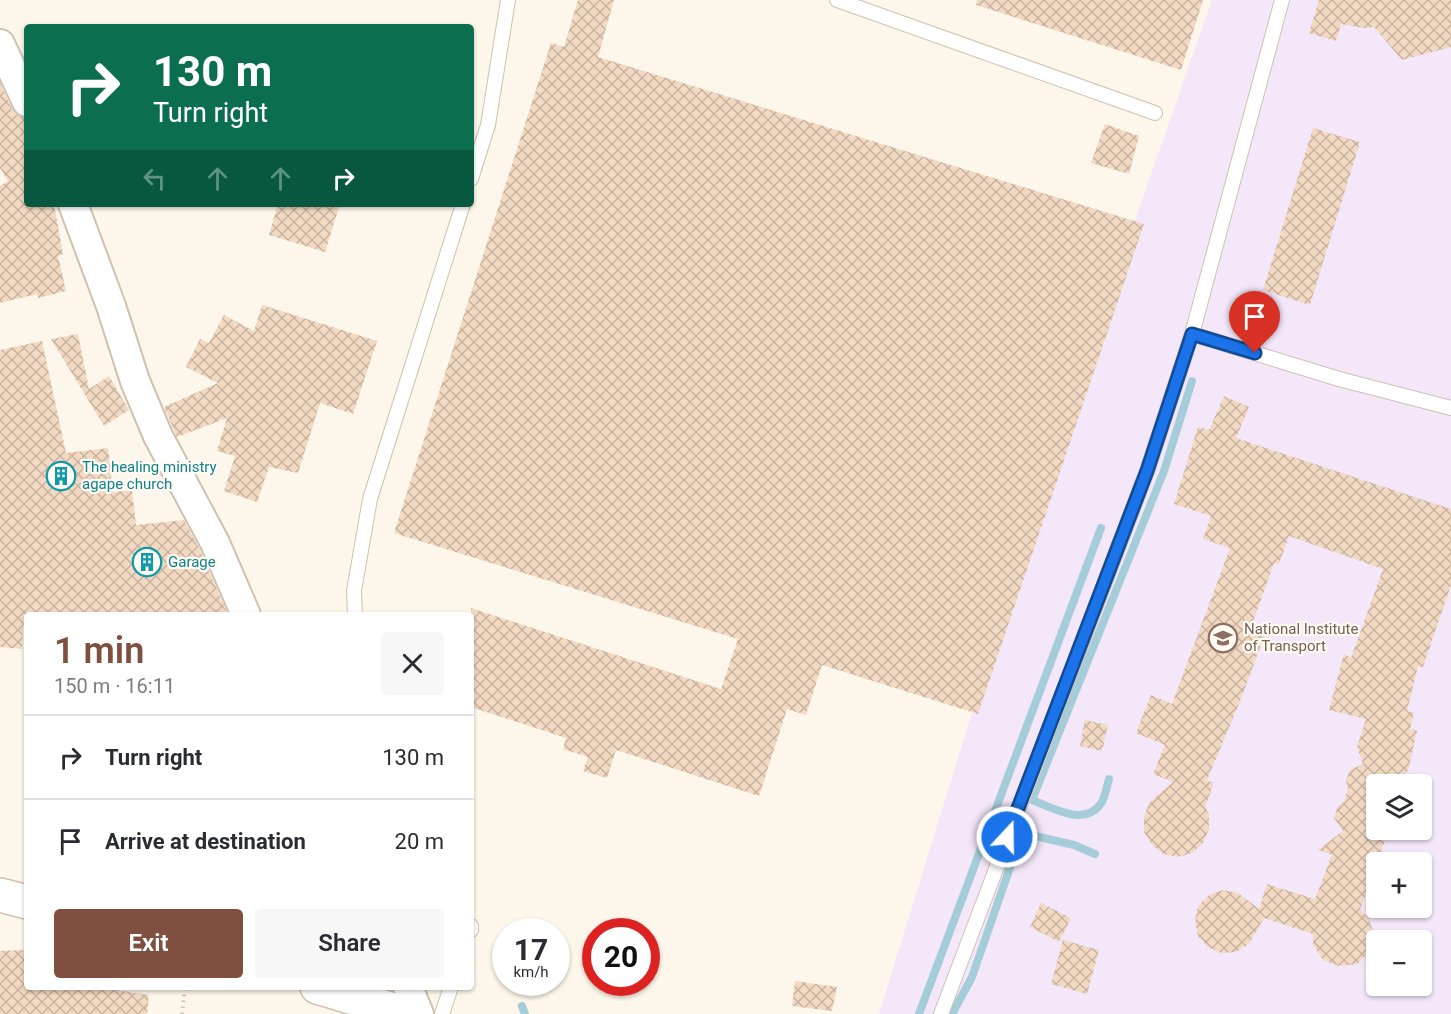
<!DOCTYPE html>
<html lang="en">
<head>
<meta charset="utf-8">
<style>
	:root { --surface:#fff; --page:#f7f7f7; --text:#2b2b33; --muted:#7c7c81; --line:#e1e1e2; --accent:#7f5040 }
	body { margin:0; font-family:Roboto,sans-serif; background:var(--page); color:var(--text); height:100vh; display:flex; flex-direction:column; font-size:22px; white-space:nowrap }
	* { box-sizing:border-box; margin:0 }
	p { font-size:20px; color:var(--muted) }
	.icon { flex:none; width:33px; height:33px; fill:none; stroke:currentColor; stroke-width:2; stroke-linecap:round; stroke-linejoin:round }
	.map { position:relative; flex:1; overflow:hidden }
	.side { position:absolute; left:24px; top:612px; width:450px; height:378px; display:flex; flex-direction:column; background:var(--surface); border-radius:6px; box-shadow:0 2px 4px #0004 }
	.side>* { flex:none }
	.top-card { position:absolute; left:24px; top:24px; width:450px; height:183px; border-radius:6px; box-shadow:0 2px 4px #0004; background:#0b6e4f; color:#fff; overflow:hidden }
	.controls { position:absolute; left:1366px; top:774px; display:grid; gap:12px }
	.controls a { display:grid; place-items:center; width:66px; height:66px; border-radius:6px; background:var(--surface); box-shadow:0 2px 4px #0004; font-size:30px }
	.speed { position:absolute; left:492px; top:918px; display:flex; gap:12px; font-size:30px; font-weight:700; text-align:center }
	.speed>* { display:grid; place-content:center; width:78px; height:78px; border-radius:50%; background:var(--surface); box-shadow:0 2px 4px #0004; line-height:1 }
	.speed small { font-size:15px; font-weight:400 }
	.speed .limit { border:9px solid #d22; background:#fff; color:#111 }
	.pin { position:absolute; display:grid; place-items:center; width:51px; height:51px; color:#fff; margin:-62px -26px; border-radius:50% 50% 50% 0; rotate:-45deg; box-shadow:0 0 6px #0007 }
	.pin .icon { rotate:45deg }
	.me { position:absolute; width:66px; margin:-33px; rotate:21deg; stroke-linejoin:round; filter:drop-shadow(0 0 4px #0008) }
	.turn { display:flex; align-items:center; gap:21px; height:126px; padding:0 30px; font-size:27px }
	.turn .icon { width:78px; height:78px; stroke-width:2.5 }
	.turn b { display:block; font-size:42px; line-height:51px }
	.lanes { display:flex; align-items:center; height:57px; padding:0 30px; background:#0003; justify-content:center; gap:30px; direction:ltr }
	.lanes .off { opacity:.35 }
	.round { display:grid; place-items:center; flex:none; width:63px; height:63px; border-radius:6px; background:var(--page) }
	.summary { display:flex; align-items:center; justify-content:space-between; height:102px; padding:0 30px }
	h1 { font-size:36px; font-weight:600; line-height:45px; color:var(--accent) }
	.cta { display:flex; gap:12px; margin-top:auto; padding:12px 30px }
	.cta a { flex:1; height:69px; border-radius:6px; background:var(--accent); color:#fff; font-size:24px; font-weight:600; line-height:69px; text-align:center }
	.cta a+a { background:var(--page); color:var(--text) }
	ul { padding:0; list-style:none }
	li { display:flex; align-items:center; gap:18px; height:84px; padding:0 30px; border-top:2px solid var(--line) }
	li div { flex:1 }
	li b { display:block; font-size:22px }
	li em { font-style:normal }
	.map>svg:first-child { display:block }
	.education { fill:#f4e7fa; fill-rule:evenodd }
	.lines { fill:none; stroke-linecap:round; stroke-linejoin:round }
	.stream { stroke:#a5cdd9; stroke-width:8 }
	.building { fill:url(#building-cross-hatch) }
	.service-casing { stroke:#d0c0af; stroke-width:16 }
	.minor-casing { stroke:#d0c0af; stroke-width:32 }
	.secondary-casing { stroke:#d3c1ad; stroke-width:36 }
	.path { stroke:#d8bda5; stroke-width:4; stroke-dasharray:1.5 4.5; stroke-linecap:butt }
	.service { stroke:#fff; stroke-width:14 }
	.minor { stroke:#fff; stroke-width:28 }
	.secondary { stroke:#fff; stroke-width:33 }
	.route-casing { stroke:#114b97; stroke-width:15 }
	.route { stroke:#1a73e8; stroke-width:10 }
	.labels { text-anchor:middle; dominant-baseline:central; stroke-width:4.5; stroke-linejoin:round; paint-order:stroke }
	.culture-label { font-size:15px; fill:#0d838f; stroke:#fffbf2; text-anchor:start }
	.education-label { font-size:15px; fill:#785e54; stroke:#fffbf2; text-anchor:start }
</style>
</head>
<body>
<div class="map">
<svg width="1451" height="1014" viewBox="0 0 1451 1014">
	<defs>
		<pattern id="building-cross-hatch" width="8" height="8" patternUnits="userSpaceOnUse" patternTransform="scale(1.5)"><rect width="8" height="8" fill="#f2d9c2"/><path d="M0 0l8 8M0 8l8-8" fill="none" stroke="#c9b3a0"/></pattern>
	</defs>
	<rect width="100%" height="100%" fill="#fdf7eb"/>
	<path class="education" d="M1212,0H1451V1014H879L1040,492ZM1377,784H1422V830H1377ZM1377,862H1422V908H1377ZM1377,940H1422V986H1377Z"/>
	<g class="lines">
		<path class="stream" d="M1109,779C1107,786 1105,796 1102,802C1086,828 1053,808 1032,800L1164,471L1192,381
			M522,1006L525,1014
			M919,1014L1101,528
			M952,1014L972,977L1022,833L1074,845L1095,854"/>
	</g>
	<path class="building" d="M578,0H614L598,57L1144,224L978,714L822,665L806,715L787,709L759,796L616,750L607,778L583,771L588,757L563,749L566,738L471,707V608L721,689L738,639L394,533L551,43L564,47Z
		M977,0H1203L1181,70L976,5Z
		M1319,0H1451V47L1402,60L1374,27L1363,28L1341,24L1336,41L1309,33Z
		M0,83L12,109L18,116L27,118V204H54L63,254L58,256L66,291L38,298L37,294L0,303V186L8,181L0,168Z
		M1105,124L1139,136L1129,174L1091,163Z
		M1313,128L1360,142L1310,305L1263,290Z
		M278,204H340L325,252L269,235Z
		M262,305L377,341L353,414L320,403L298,473L269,467L257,502L224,491L235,456L217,451L227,418L177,437L164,407L218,383L186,367L200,339L209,343L224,315L254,331Z
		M78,334L89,389L109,376L129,410L104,426L51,339Z
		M42,341L66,453L108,448L113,492L132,490L136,525L184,520L200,550L228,615H24L22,649L0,647V350Z
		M1224,396L1249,407L1236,438L1451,509V585L1423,667L1418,666L1407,711L1414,713L1410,729L1417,731L1409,767L1402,784H1377V833L1386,838L1360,910L1369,918L1374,935L1370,952L1357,964L1339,966L1323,960L1313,945V934L1264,918L1249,944L1236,952L1221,953L1208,947L1198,936L1195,921L1198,906L1209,895L1223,890L1238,893L1259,909L1267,884L1315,899L1332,855L1318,850L1343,831L1334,818L1338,806L1344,802L1348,788L1346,781L1350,770L1363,764L1357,747L1366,719L1329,710L1344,654L1351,658L1383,569L1289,536L1279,564L1274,563L1252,624L1267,629L1241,699L1207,780L1214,783L1205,807L1209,814V829L1203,843L1192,853L1178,857L1164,854L1152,845L1144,832V817L1149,803L1173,782L1153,774L1165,745L1136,733L1151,695L1172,704L1230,548L1203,539L1211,516L1174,504L1198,427L1209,430Z
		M1085,720L1108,725L1102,751L1080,746Z
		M1041,903L1071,918L1059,942L1030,927Z
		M1063,940L1099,950L1087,994L1051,984Z
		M27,950V987H116L115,990L149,995L147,1014H0V951Z
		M795,981L837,987L832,1011L792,1006Z"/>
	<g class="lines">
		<g class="service-casing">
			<path id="service" d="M837,0L1155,113
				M471,179L488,125L508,0
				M1192,334L1339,379L1451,408
				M355,615L354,591L370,499L463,204
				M471,926V930
				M442,1014L451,987
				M941,1014L1147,471L1192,334L1282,0"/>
		</g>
		<g class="minor-casing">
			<path id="minor" d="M0,44L27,102
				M73,204L111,306L135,381L158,436L215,543L246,615
				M408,987L419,1014"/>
		</g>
		<g class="secondary-casing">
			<path id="secondary" d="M0,895L27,902
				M317,987L407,1014"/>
		</g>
		<path class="path" d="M182,1014L185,987"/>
		<use href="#service" class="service"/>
		<use href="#minor" class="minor"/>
		<use href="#secondary" class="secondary"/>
	</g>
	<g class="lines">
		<g class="route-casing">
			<path id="route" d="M1007,837L1147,471L1192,334L1255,353"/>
		</g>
		<use href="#route" class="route"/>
	</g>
	<defs>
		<g id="building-ring" transform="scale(1.5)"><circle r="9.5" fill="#fffbf2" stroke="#0f9aa8" stroke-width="1.5"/><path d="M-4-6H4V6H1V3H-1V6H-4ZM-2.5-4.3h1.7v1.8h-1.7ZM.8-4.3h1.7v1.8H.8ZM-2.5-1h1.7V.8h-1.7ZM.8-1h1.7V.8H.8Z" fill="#0f9aa8"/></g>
		<g id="university-ring" transform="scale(1.5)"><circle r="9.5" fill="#fffbf2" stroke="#8d6e63" stroke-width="1.5"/><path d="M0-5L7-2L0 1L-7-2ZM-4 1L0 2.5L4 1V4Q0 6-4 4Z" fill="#8d6e63"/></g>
	</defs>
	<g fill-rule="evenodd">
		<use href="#building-ring" x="61" y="476"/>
		<use href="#building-ring" x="147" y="562"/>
		<use href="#university-ring" x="1223" y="638"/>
	</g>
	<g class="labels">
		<g class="culture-label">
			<text x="82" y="467">The healing ministry<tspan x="82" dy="17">agape church</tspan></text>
			<text x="168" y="562">Garage</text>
		</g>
		<g class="education-label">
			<text x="1244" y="629">National Institute<tspan x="1244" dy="17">of Transport</tspan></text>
		</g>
	</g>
</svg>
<div class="controls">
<a><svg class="icon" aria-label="layers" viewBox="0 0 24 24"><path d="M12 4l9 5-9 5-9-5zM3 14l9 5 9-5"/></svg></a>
<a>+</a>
<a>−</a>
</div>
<div class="speed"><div>17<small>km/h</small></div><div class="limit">20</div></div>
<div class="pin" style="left:1255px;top:353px;background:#d93025"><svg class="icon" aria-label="arrive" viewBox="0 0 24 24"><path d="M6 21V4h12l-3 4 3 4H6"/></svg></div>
<svg class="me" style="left:1007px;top:837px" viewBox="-20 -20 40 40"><circle r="17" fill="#1a73e8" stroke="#fff" stroke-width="3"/><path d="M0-11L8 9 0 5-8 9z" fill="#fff"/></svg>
<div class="top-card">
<div class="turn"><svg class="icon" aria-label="right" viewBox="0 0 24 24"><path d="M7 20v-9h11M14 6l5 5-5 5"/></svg><div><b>130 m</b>Turn right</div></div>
<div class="lanes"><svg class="icon off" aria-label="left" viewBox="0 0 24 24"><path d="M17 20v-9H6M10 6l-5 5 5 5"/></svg><svg class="icon off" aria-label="ahead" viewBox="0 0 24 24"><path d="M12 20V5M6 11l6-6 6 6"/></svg><svg class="icon off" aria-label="ahead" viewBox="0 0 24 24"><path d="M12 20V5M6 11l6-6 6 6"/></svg><svg class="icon" aria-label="right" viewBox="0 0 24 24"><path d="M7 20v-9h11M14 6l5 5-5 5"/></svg></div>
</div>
<section class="side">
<div class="summary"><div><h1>1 min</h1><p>150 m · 16:11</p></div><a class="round"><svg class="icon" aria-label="close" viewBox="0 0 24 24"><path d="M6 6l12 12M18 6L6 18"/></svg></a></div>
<ul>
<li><svg class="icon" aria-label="right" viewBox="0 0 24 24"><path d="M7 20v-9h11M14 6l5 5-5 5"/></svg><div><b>Turn right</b></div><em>130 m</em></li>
<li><svg class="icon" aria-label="arrive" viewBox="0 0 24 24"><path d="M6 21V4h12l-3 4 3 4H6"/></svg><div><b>Arrive at destination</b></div><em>20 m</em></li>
</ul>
<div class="cta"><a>Exit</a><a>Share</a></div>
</section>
</div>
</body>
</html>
